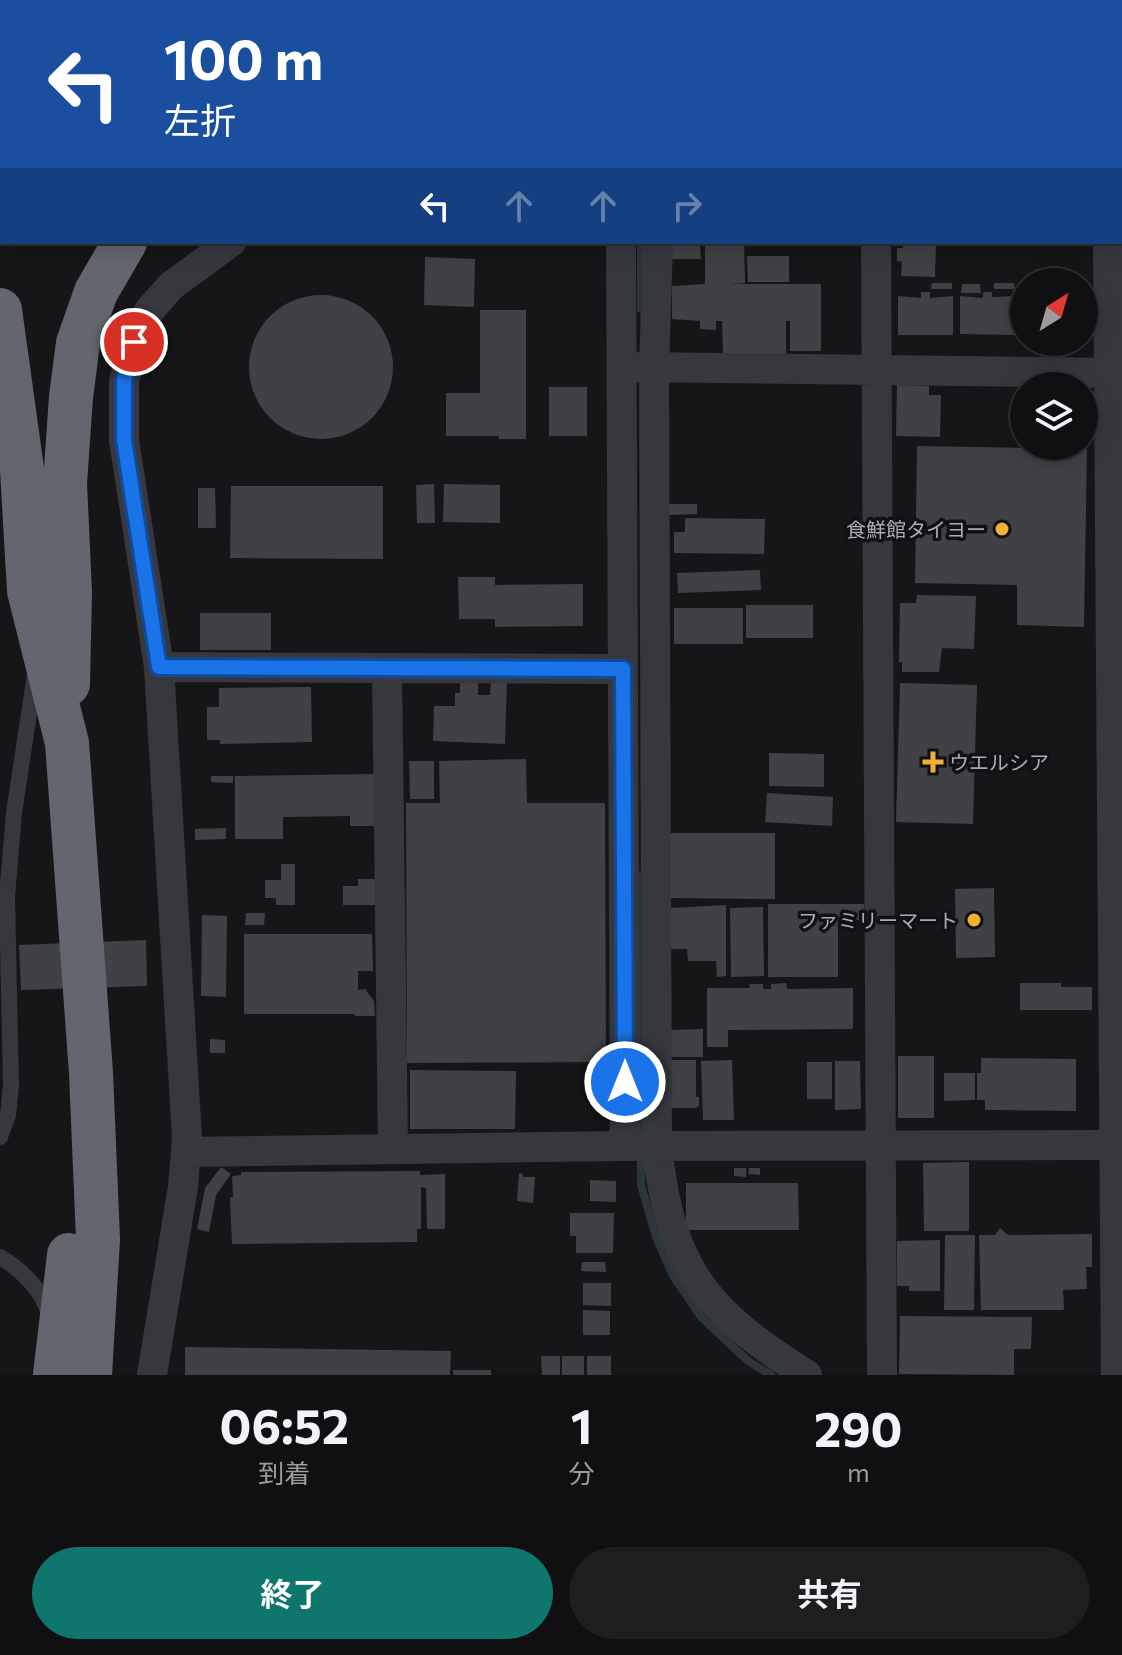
<!DOCTYPE html>
<html lang="ja">
<head>
<meta charset="utf-8">
<style>
	:root { --surface:#101012; --page:#1e1e20; --text:#f1f3f6; --muted:#9c9d9f; --line:#303032; --accent:#0f766e }
	body { margin:0; font-family:Commissioner,"Noto Sans JP",sans-serif; background:var(--page); color:var(--text); height:100vh; display:flex; flex-direction:column; font-size:30px; white-space:nowrap }
	* { box-sizing:border-box; margin:0 }
	p { font-size:26px; color:var(--muted) }
	.icon { flex:none; width:44px; height:44px; fill:none; stroke:currentColor; stroke-width:2; stroke-linecap:round; stroke-linejoin:round }
	.map { position:relative; height:1375px; overflow:hidden }
	.panel { display:flex; flex-direction:column; background:var(--surface); flex:1 }
	.panel>* { flex:none }
	.top-card { position:absolute; left:0px; top:0px; width:1122px; height:244px; box-shadow:0 4px 20px #0003,0 0 0 2px var(--line); background:#1a4fa0; color:#fff; overflow:hidden }
	.needle { width:52px; rotate:37deg }
	.fabs { position:absolute; left:1010px; top:268px; display:grid; gap:16px }
	.fabs a { display:grid; place-items:center; width:88px; height:88px; border-radius:50%; background:var(--surface); box-shadow:0 4px 20px #0003,0 0 0 2px var(--line); font-size:40px }
	.pin { position:absolute; display:grid; place-items:center; width:68px; height:68px; color:#fff; margin:-34px; border:4px solid #fff; border-radius:50%; box-shadow:0 2px 8px #0007 }
	.me { position:absolute; width:88px; margin:-44px; rotate:0deg; stroke-linejoin:round; filter:drop-shadow(0 0 6px #0008) }
	.turn { display:flex; align-items:center; gap:28px; height:168px; padding:0 32px; font-size:36px }
	.turn .icon { width:104px; height:104px; stroke-width:2.5 }
	.turn b { display:block; font-size:56px; line-height:68px }
	.lanes { display:flex; align-items:center; height:76px; padding:0 32px; background:#0003; justify-content:center; gap:40px; direction:ltr }
	.lanes .off { opacity:.35 }
	.eta { display:flex; justify-content:space-evenly; align-items:center; height:136px; text-align:center }
	.eta b { font-size:48px; font-weight:700; line-height:56px }
	.action { display:flex; gap:16px; margin-top:auto; padding:16px 32px }
	.action a { flex:1; height:92px; border-radius:48px; background:var(--accent); color:#fff; font-size:32px; font-weight:700; line-height:92px; text-align:center }
	.action a+a { background:var(--page); color:var(--text) }
	.map>svg:first-child { display:block }
	.lines { fill:none; stroke-linecap:round; stroke-linejoin:round }
	.stream { stroke:#2c353c; stroke-width:8 }
	.building { fill:#404145 }
	.minor-tunnel { stroke:#333438; stroke-width:30; stroke-dasharray:30 15; stroke-linecap:butt }
	.service { stroke:#37383d; stroke-width:16 }
	.minor { stroke:#37383d; stroke-width:30 }
	.tertiary { stroke:#37383d; stroke-width:38 }
	.motorway { stroke:#63666e; stroke-width:44 }
	.route-casing { stroke:#114b97; stroke-width:20 }
	.route { stroke:#1a73e8; stroke-width:14 }
	.poi-dot { fill:#f2b134; stroke:#111113; stroke-width:3 }
	.labels { text-anchor:middle; dominant-baseline:central; stroke-width:7; stroke-linejoin:round; paint-order:stroke }
	.poi-label { font-size:20px; fill:#a8adb8; stroke:#111113; text-anchor:end }
</style>
</head>
<body>
<div class="map">
<svg width="1122" height="1375" viewBox="0 0 1122 1375">
	<rect width="100%" height="100%" fill="#161618"/>
	<g class="lines">
		<path class="stream" d="M641,309V242
			M641,875V1185L656,1237L673,1276L701,1317L748,1361L771,1375"/>
	</g>
	<path class="building" d="M665,242H700L701,259H665Z
		M705,242H744L745,283L729,284H821V351H790V321H786V355H723L722,321H716V330L700,329V321L672,319V286L705,284Z
		M904,242H936L935,277L901,276L902,262L897,261V248H903Z
		M747,256H789V282H748Z
		M425,257L475,259L474,307L424,305Z
		M932,283H952V289H931Z
		M994,283H1014L1015,289H994Z
		M962,284H980L981,293H961Z
		M1084,287H1089V310H1084Z
		M921,292H930V298L953,296V335H898V296L921,298Z
		M983,292H992V297L1015,296L1014,335L960,334V296L983,298Z
		M249 367a72 72 0 1 1 144 0a72 72 0 1 1-144 0Z
		M480,310H526V439H499V436H446V393H480Z
		M897,385L929,386V395H941L940,437L896,436Z
		M549,387H587V436H549Z
		M917,446L1087,449L1084,627L1017,625V585L915,583Z
		M434,484L435,523H417L416,485Z
		M444,484L500,485V523L443,522Z
		M231,486H383V559L230,558Z
		M198,488H215L216,528H198Z
		M669,504H697V514L669,515Z
		M685,518L765,519L764,554L674,553V532H685Z
		M760,570L761,590L678,593L677,573Z
		M458,577H495V585L583,584V626L495,627V619H459Z
		M917,595L976,596L974,649L942,648L939,672H902V662H899L900,603H916Z
		M746,605H813V638H746Z
		M674,608H743V644H674Z
		M200,613H271V650H200Z
		M491,679H507L505,744L433,741L434,706H455V693H460V680H478V695H490Z
		M900,683L977,685L973,824L896,822Z
		M311,687L312,742L220,744V740H207V707H219V688Z
		M769,753L824,754V787L769,786Z
		M526,759L527,803H605L606,1062L407,1063L406,803H440L439,761Z
		M409,761H434V799H410Z
		M374,774L375,826H350V816L283,817V839H235V776Z
		M211,776H233V783L211,782Z
		M767,793L833,797L832,826L765,822Z
		M226,828V839L195,840V829Z
		M670,833H775V899L670,898Z
		M281,864H295V905H276V898H265V880H281Z
		M358,879H377V905H343V886H358Z
		M994,888L995,957L956,958L955,889Z
		M768,904H864L865,920H838V977H768Z
		M726,905V976L717,977L716,961H688L687,949H669L671,908Z
		M763,907L764,976L731,977L730,908Z
		M246,913H265L264,925H245Z
		M202,915L227,916L226,997L201,996Z
		M244,934H372L373,971H358V990L365,989L374,1001L375,1016H355V1014H244Z
		M146,940L147,986L21,990L19,945Z
		M786,983L787,989L853,988V1029L728,1030V1047H707V988H750L749,984H763V989H771V984Z
		M1020,983H1061V987H1092V1010H1020Z
		M703,1029V1057H670V1030Z
		M210,1039L225,1040V1053H210Z
		M898,1056H934V1118H898Z
		M981,1058L1076,1059V1111L985,1110V1100H977V1073H981Z
		M670,1060H696V1097H699V1106L695,1108H670Z
		M732,1060L734,1120H703L701,1061Z
		M835,1061H860L861,1109L835,1110Z
		M807,1062H832V1099H807Z
		M410,1070L516,1071L515,1129H410Z
		M944,1073H975V1100L944,1101Z
		M969,1162V1231H924L923,1163Z
		M221,1167L231,1174L216,1195L209,1232L197,1229L205,1188Z
		M734,1168H746V1177L734,1176Z
		M749,1168H760V1175L748,1174Z
		M420,1171V1175L445,1174V1229H427L426,1188L421,1187V1229H417V1242L232,1244L230,1197H233L232,1176L241,1175V1172Z
		M519,1173L523,1174V1177H535L533,1203L517,1201Z
		M590,1180L616,1181V1202L590,1201Z
		M686,1183H798L799,1230H686Z
		M570,1213H614L613,1253H576V1236H570Z
		M1000,1228L1008,1235L1092,1234V1267H1086L1087,1289L1063,1290L1064,1310H981L979,1235H995Z
		M945,1235H975L974,1310H944Z
		M940,1240V1291H909V1286H897V1241Z
		M582,1262H605L606,1272L581,1271Z
		M583,1283H611V1306L583,1305Z
		M583,1310L610,1311V1335H583Z
		M900,1316L1032,1317L1031,1349H1014V1375L899,1374Z
		M185,1347L451,1351L450,1375H185Z
		M541,1356H560V1375H542Z
		M562,1356H584V1375H562Z
		M587,1356H611V1375H587Z
		M453,1370H491V1375H453Z"/>
	<g class="lines">
		<path class="minor-tunnel" d="M388,0V2
			M617,0V2
			M656,0V2
			M875,0V2"/>
		<path class="service" d="M0,1137L8,1115L11,1086L7,896L14,813L35,674
			M0,1257C21,1269 44,1292 49,1315"/>
		<path class="minor" d="M621,242L625,1146
			M658,242L654,369L657,1147C671,1270 704,1310 807,1375
			M876,242L882,1375
			M636,367L1122,373
			M159,667L623,669
			M387,668L393,1149
			M186,1152L625,1146L1122,1145
			M152,1375L183,1187L187,1138L159,667L124,440V381L134,342L149,311L171,286L231,242"/>
		<path class="tertiary" d="M1112,242L1120,1375"/>
		<path class="motorway" d="M512,0L525,2
			M936,0L955,2
			M1120,19H1122
			M1120,68H1122
			M1120,108L1122,109
			M0,310L22,469L29,591L67,743L91,1073L98,1239L90,1375
			M68,684L70,592L65,483L71,397L78,343L96,292L125,242
			M55,1375L69,1255"/>
	</g>
	<g class="lines">
		<g class="route-casing">
			<path id="route" d="M134,342L124,381V440L159,667L623,669L625,1082"/>
		</g>
		<use href="#route" class="route"/>
	</g>
	<g class="poi-dot">
		<circle cx="1002" cy="529" r="8"/>
		<path d="M929 750h8v8h8v8h-8v8h-8v-8h-8v-8h8z"/>
		<circle cx="974" cy="920" r="8"/>
	</g>
	<g class="labels">
		<g class="poi-label">
			<text x="986" y="529">食鮮館タイヨー</text>
			<text x="949" y="762" text-anchor="start">ウエルシア</text>
			<text x="958" y="920">ファミリーマート</text>
		</g>
	</g>
</svg>
<div class="fabs">
<a><svg class="needle" viewBox="-14 -14 28 28"><path d="M0-13l5 13h-10z" fill="#e53935"/><path d="M0 13l5-13h-10z" fill="#9c9d9f"/></svg></a>
<a><svg class="icon" aria-label="layers" viewBox="0 0 24 24"><path d="M12 4l9 5-9 5-9-5zM3 14l9 5 9-5"/></svg></a>
</div>
<div class="pin" style="left:134px;top:342px;background:#d93025"><svg class="icon" aria-label="arrive" viewBox="0 0 24 24"><path d="M6 21V4h12l-3 4 3 4H6"/></svg></div>
<svg class="me" style="left:625px;top:1082px" viewBox="-20 -20 40 40"><circle r="17" fill="#1a73e8" stroke="#fff" stroke-width="3"/><path d="M0-11L8 9 0 5-8 9z" fill="#fff"/></svg>
<div class="top-card">
<div class="turn"><svg class="icon" aria-label="left" viewBox="0 0 24 24"><path d="M17 20v-9H6M10 6l-5 5 5 5"/></svg><div><b>100 m</b>左折</div></div>
<div class="lanes"><svg class="icon" aria-label="left" viewBox="0 0 24 24"><path d="M17 20v-9H6M10 6l-5 5 5 5"/></svg><svg class="icon off" aria-label="ahead" viewBox="0 0 24 24"><path d="M12 20V5M6 11l6-6 6 6"/></svg><svg class="icon off" aria-label="ahead" viewBox="0 0 24 24"><path d="M12 20V5M6 11l6-6 6 6"/></svg><svg class="icon off" aria-label="right" viewBox="0 0 24 24"><path d="M7 20v-9h11M14 6l5 5-5 5"/></svg></div>
</div>
</div>
<section class="panel">
<div class="eta">
<div><b>06:52</b><p>到着</p></div>
<div><b>1</b><p>分</p></div>
<div><b>290</b><p>m</p></div>
</div>
<div class="action"><a>終了</a><a>共有</a></div>
</section>
</body>
</html>
